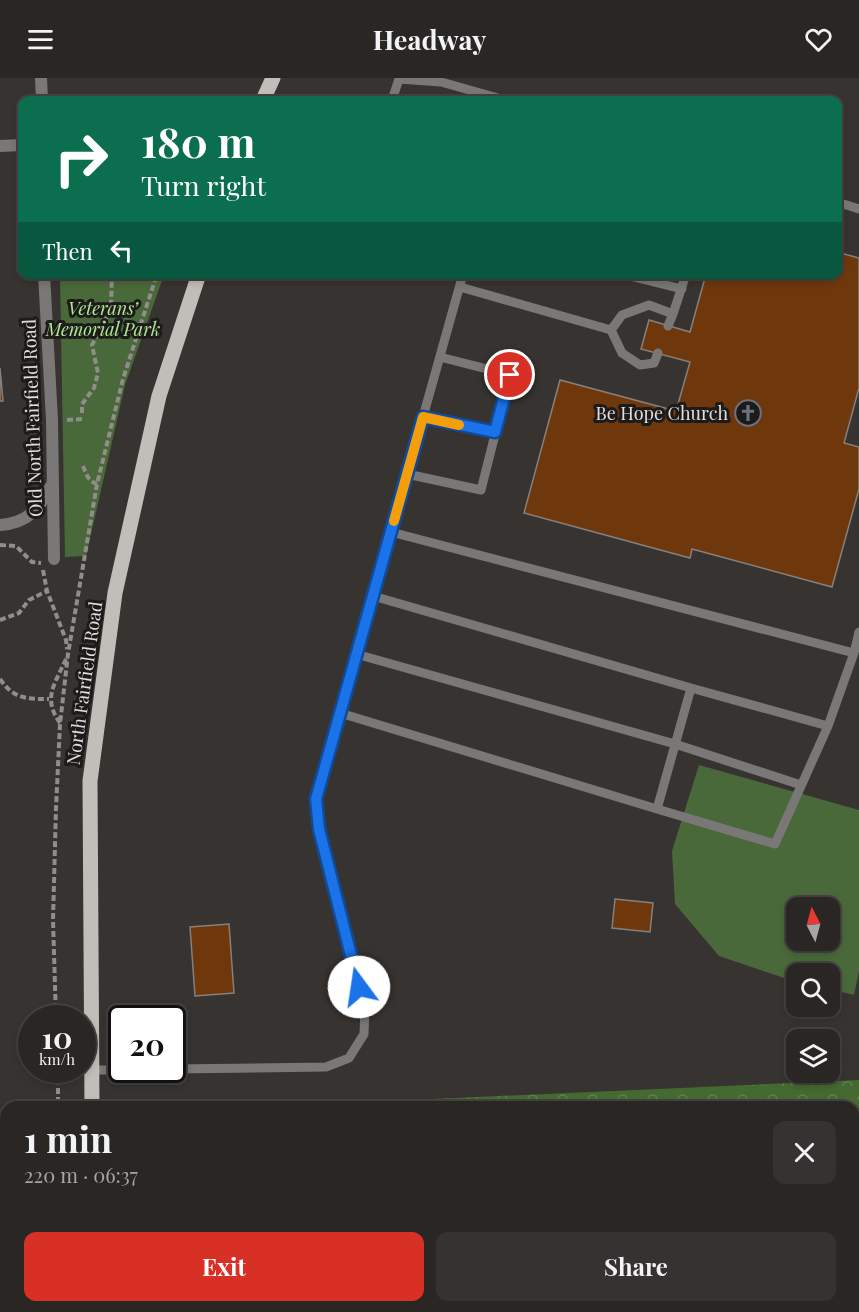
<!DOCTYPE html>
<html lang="en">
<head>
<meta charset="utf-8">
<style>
	:root { --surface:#292624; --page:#353231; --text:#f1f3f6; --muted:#a5a5a6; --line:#454341; --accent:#d93025 }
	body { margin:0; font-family:"Playfair Display",serif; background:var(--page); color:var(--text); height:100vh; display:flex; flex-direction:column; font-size:22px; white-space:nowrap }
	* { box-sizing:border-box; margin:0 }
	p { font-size:20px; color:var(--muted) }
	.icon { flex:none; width:33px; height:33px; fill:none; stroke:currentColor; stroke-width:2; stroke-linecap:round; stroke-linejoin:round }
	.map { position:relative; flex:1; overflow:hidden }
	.sheet { position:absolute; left:0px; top:1023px; width:860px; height:212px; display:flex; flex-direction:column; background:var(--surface); border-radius:18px 18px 0 0; box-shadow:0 3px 9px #0003,0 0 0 2px var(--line) }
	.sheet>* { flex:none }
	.hud { position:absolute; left:18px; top:18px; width:824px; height:183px; border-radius:12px; box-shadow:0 3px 9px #0003,0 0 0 2px var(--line); background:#0b6e4f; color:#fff; overflow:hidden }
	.needle { width:39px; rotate:354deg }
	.tools { position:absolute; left:786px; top:819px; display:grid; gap:12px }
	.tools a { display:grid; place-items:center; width:54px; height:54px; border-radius:12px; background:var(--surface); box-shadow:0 3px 9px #0003,0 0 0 2px var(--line); font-size:30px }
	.speed { position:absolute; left:18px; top:927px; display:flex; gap:12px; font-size:30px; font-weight:700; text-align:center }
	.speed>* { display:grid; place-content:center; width:78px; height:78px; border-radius:50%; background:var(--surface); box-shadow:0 3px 9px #0003,0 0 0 2px var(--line); line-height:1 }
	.speed small { font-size:15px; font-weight:400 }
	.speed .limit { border:3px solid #111; border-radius:9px; background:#fff; color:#111 }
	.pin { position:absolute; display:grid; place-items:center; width:51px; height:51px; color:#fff; margin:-26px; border:3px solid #fff; border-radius:50%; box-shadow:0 2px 6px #0007 }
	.me { position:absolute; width:66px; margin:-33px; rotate:346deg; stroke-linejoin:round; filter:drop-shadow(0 0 4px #0008) }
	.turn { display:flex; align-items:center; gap:21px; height:126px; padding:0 24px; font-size:27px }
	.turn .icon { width:78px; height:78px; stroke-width:2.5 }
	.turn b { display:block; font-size:42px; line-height:51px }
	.then { display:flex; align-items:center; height:57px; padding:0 24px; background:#0003; gap:12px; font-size:22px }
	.round { display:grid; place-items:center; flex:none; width:63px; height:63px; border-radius:12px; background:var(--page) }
	.headline { display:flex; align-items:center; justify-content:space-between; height:102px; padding:0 24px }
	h1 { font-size:36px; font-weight:700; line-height:45px }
	.cta { display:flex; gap:12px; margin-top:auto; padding:12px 24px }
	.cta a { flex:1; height:69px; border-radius:12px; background:var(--accent); color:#fff; font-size:24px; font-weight:700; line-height:69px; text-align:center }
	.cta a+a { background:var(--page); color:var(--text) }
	header { display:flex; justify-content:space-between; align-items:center; height:78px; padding:0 24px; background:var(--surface); font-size:27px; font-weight:700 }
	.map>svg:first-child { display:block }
	.forest { fill:url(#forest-crowns) }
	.park { fill:#4a693a; fill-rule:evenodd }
	.building { fill:#6f380c; stroke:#85807d; stroke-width:1.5 }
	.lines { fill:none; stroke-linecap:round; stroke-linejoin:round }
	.path { stroke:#918d8b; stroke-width:4; stroke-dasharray:6 3; stroke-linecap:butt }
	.lane { stroke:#7a7877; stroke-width:9 }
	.street { stroke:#7a7877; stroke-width:12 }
	.primary { stroke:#c1bdb9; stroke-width:15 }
	.route-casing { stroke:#114b97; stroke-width:15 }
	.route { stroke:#1a73e8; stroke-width:10 }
	.slow { stroke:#f59e0b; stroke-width:10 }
	.labels { text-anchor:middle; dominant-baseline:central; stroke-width:6; stroke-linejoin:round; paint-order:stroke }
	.park-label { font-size:18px; font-style:italic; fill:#afe794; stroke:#1d1b1a }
	.poi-label { font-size:18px; fill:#e1dedd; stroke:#1d1b1a; text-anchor:end }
	.street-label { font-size:18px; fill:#e1dedd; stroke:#1d1b1a }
</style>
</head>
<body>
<header><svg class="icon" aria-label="menu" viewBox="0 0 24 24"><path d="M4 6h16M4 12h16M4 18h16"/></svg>Headway<svg class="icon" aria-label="heart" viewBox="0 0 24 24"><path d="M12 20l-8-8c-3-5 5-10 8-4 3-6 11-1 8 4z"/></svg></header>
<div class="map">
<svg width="859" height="1234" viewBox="0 0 859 1234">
	<defs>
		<pattern id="forest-crowns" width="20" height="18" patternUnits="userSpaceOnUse" patternTransform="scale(1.5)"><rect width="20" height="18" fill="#456a31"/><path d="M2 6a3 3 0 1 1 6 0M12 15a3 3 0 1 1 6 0" fill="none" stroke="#607f4e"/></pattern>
	</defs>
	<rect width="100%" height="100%" fill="#373330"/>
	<path class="forest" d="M859,1002V1234H157V1228H854V1029H255Z"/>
	<path class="park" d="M60,197H164L125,307L86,478L65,479Z
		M699,687L859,732V893L854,917L830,911V896H796V904L719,878L675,826L672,773ZM796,830H830V862H796Z"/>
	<path class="building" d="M837,174L859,180V310L844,365L859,369V411L832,509L692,471L690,480L524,435L560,302L676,333L690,284L641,271L649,242L690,254L706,196H837Z
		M0,290L3,323H0Z
		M615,821L653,825L650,854L612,850Z
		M229,846L234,915L195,918L190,849Z
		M0,1209H3L4,1234H0Z"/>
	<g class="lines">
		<path class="path" d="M82,335V326L94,310L98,295L92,267L111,230L112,196
			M67,342L82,341
			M83,388C87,397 87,402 97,406
			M0,467L16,468L32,484L41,485
			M43,492L47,513L66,562L67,571
			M0,542L19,535L29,522L47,513
			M0,601C14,621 26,621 49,621
			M60,645C42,620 55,606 66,581
			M56,940L53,842L56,730L60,646L68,576L97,406L123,301L157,196
			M58,992V1029"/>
		<path class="lane" d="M392,22L399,1L441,4L505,22
			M837,124L859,131
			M622,196L682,211
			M460,209L611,252L622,237L649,227L673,236L686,196
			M668,248L673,236
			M611,252L622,275L640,287L654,285L658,275
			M423,339L495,354
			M407,396L481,412L510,297L440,279
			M391,454L854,575
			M373,518L691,610
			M356,576L675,666L801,707
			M340,635L657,731L691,610L828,648L854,575L859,554
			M657,731L775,766L828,648
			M172,991L326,989L349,980L364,956L365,931L319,751L316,721L463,196
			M91,992H144"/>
		<path class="street" d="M41,0L42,22
			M0,68L22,67
			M44,196L52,342L54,481
			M0,447C28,445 39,431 51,408
			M0,1166H6"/>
		<path class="primary" d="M263,22L273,0
			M92,1029L90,703L115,515L159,318L199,196
			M97,1228V1234"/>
	</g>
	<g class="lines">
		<g class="route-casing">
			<path id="route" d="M359,909L319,751L316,721L423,339L495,354L510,297"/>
		</g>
		<use href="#route" class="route"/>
		<path class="slow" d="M394,443L423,339L459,347"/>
	</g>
	<defs>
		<g id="church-ring" transform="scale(1.35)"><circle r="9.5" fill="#1d1b1a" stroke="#6b7280" stroke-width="1.5"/><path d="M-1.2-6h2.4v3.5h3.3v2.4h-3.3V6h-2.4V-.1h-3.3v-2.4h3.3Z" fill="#6b7280"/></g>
	</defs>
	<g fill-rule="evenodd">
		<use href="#church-ring" x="748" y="335"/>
	</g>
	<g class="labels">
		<g class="park-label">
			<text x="103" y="230">Veterans’<tspan x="103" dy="21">Memorial Park</tspan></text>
		</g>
		<g class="poi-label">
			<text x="728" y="335">Be Hope Church</text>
		</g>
		<g class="street-label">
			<text transform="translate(32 340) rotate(-92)">Old North Fairfield Road</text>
			<text transform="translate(84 605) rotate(-82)">North Fairfield Road</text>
		</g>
	</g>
</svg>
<div class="tools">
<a><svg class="needle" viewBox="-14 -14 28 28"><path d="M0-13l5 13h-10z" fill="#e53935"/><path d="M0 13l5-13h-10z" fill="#a5a5a6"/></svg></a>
<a><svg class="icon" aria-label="search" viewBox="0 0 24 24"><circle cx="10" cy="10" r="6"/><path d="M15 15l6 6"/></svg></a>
<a><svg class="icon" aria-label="layers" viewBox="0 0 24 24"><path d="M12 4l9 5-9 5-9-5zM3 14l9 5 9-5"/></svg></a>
</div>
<div class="speed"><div>10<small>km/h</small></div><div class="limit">20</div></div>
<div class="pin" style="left:510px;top:297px;background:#d93025"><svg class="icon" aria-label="arrive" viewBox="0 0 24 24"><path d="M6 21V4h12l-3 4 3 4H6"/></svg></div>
<svg class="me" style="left:359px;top:909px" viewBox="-20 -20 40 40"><circle r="19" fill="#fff"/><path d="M0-13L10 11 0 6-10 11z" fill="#1a73e8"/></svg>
<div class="hud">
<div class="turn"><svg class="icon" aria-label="right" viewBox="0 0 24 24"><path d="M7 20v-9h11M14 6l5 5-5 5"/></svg><div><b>180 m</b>Turn right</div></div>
<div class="then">Then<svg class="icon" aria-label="left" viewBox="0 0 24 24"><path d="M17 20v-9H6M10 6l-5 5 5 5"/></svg></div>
</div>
<section class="sheet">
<div class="headline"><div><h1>1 min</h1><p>220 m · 06:37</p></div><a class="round"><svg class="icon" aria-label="close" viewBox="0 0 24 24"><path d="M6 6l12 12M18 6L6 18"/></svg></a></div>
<div class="cta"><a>Exit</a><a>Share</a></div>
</section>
</div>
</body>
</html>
